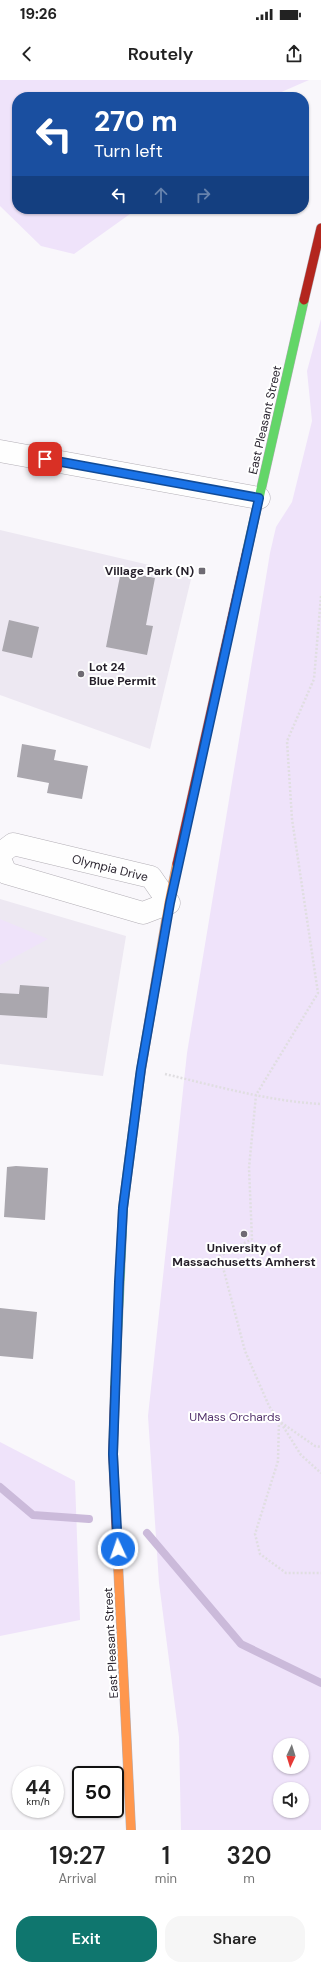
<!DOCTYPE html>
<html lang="en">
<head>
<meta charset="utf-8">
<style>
	:root { --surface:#fff; --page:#f6f6f6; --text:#222; --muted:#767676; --accent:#0f766e }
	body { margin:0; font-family:"DM Sans",sans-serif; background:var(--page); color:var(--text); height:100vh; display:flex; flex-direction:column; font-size:15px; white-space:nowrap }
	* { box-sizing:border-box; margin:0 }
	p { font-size:13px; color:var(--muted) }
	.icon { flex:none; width:22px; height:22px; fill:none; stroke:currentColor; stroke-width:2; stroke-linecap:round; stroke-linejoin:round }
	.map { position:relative; height:1750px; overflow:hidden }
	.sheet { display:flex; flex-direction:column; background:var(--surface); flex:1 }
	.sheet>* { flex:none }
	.top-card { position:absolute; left:12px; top:12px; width:297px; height:122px; border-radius:16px; box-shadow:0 1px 3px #0004; background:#1a4fa0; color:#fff; overflow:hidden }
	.needle { width:26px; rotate:184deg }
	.fabs { position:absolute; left:273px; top:1658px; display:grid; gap:8px }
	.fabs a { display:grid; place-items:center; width:36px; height:36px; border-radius:50%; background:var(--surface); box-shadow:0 1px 3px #0004; font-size:20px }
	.speed { position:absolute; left:12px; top:1686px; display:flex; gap:8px; font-size:20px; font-weight:700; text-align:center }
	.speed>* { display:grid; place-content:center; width:52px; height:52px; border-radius:50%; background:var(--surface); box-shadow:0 1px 3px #0004; line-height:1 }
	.speed small { font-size:10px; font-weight:400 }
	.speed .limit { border:2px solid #111; border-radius:6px; background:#fff; color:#111 }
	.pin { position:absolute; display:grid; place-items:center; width:34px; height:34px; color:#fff; margin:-17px; border-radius:8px; box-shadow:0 2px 6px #0006 }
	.me { position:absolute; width:44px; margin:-22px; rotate:357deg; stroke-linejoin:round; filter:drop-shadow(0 0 3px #0008) }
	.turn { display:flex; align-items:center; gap:14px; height:84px; padding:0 16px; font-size:18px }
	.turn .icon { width:52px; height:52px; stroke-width:2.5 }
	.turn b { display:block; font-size:28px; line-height:34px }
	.lanes { display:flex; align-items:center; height:38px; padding:0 16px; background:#0003; justify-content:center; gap:20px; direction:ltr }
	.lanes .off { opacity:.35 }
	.eta { display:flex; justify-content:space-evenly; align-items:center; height:68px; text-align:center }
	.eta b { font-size:24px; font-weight:600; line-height:28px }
	.action { display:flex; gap:8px; margin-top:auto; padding:8px 16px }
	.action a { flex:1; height:46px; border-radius:16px; background:var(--accent); color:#fff; font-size:16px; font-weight:600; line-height:46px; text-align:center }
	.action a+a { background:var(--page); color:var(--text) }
	.status { display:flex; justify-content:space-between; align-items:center; height:28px; padding:0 20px; background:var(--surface); direction:ltr }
	.status svg { height:11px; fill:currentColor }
	header { display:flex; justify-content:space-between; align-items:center; height:52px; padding:0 16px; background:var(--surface); font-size:18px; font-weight:600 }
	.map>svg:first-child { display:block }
	.built { fill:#ede8f2 }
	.green { fill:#efe3fa; fill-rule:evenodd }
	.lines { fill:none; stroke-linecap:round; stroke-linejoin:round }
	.stream { stroke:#cbbada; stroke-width:8 }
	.building { fill:#aaa7ae }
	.street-casing { stroke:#b3afb6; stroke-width:23 }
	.fast-casing { stroke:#b3afb6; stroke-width:10 }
	.slow-casing { stroke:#b3afb6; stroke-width:10 }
	.jam-casing { stroke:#b3afb6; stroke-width:10 }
	.path { stroke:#e0dee1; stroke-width:2.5; stroke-dasharray:2 2; stroke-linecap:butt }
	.street { stroke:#fefefe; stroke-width:22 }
	.fast { stroke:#63d668; stroke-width:9 }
	.slow { stroke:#ff974d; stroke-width:9 }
	.jam { stroke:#b3261e; stroke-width:9 }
	.route-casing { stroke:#114b97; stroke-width:10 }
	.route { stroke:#1a73e8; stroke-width:7 }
	.poi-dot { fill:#6f6b73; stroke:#fff; stroke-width:1.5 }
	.labels { text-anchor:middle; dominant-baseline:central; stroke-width:4; stroke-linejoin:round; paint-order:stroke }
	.street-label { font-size:12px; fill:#251f2a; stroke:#fff }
	.poi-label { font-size:12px; font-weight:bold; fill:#251f2a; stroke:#fff; text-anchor:end }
	.park-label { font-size:12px; fill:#55356e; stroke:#fff }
</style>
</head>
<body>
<div class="status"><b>19:26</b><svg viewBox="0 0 49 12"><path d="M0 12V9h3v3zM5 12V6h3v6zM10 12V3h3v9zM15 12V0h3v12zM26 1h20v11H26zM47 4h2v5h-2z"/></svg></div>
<header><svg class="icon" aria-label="back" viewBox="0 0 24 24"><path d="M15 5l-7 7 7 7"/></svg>Routely<svg class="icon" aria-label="share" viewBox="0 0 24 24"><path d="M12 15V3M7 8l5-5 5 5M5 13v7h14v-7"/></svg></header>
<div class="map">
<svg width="321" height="1750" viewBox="0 0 321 1750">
	<rect width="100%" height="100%" fill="#f9f7fb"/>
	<path class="built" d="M0,450L192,495L150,669L0,615Z
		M0,819L126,856L103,996L0,984Z"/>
	<path class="green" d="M0,0H309L270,17H17V129H137L74,174L41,166L0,126Z
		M321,239V1750H181L179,1657L159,1503L148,1336L187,973L270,473L276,447L292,422L312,341L307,291ZM280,1665H302V1687H280ZM280,1709H302V1731H280Z
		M0,839L48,859L0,885Z
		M0,1362L75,1401L80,1540L0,1556Z"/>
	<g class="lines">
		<path class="stream" d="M0,1407L33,1435L89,1439
			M147,1453L241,1564L321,1603"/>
	</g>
	<path class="building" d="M121,491L155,498L146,545L153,546L147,575L106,567Z
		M9,540L39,547L32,578L2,571Z
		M22,664L56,670L54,680L88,686L82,719L47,713L49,703L17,697Z
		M20,905L49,907L47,938L0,935V913L19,914Z
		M16,1086L48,1088L45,1140L4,1137L7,1087Z
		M0,1228L37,1232L33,1279L0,1276Z"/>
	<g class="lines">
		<g class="street-casing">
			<path id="street" d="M0,371L259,418
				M0,774L13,764L151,797L169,823L143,833L6,793L0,779"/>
		</g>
		<g class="fast-casing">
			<path id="fast" d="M247,471L304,220
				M115,1307L123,1128L140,996"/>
		</g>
		<g class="slow-casing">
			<path id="slow" d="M140,996L169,823L177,784
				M117,1463L131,1750"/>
		</g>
		<g class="jam-casing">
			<path id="jam" d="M304,220L321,148
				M177,784L247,471
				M115,1307L113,1374L117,1463"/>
		</g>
		<path class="path" d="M321,516L314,599L287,661L292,739L318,913L256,1015L249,1088L252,1159L220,1176L245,1271L269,1326L279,1341L315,1366L321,1367
			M165,994C216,1006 268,1021 321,1024
			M279,1341L278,1381L255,1454L260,1474L286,1493H321
			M281,1343L301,1375L321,1393"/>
		<use href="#street" class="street"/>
		<use href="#fast" class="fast"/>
		<use href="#slow" class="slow"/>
		<use href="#jam" class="jam"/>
	</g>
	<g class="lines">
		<g class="route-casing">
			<path id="route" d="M45,379L259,418L170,823L141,989L123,1128L119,1202L113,1374L118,1469"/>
		</g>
		<use href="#route" class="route"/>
	</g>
	<g class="poi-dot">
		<rect x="198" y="487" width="8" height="8" rx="2"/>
		<circle cx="81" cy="594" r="4"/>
		<circle cx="244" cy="1154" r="4"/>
	</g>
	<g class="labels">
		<g class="street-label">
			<text transform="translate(265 340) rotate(-77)">East Pleasant Street</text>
			<text transform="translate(110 788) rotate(14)">Olympia Drive</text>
			<text transform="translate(111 1563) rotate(-93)">East Pleasant Street</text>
		</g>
		<g class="poi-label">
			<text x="194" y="491">Village Park (N)</text>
			<text x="89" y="587" text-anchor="start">Lot 24<tspan x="89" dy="14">Blue Permit</tspan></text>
			<text x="244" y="1168" text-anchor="middle">University of<tspan x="244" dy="14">Massachusetts Amherst</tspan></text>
		</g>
		<g class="park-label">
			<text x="235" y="1337">UMass Orchards</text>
		</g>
	</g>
</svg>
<div class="fabs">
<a><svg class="needle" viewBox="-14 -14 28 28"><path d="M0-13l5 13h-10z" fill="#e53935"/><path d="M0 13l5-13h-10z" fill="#767676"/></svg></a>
<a><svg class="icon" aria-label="sound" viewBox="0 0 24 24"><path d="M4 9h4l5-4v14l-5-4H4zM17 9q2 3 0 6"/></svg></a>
</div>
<div class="speed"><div>44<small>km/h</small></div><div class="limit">50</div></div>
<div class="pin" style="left:45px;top:379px;background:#d93025"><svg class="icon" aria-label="arrive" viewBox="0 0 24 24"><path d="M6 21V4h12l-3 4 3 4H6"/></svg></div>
<svg class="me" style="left:118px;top:1469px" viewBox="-20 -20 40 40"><circle r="17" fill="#1a73e8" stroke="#fff" stroke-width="3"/><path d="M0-11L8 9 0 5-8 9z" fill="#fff"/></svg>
<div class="top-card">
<div class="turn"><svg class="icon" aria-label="left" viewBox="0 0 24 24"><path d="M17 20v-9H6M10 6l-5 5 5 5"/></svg><div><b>270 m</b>Turn left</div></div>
<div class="lanes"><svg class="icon" aria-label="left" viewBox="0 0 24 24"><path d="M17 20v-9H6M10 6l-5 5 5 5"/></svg><svg class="icon off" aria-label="ahead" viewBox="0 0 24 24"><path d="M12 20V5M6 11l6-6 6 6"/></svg><svg class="icon off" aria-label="right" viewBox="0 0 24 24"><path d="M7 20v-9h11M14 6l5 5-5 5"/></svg></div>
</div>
</div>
<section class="sheet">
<div class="eta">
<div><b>19:27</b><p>Arrival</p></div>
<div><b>1</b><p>min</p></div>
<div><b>320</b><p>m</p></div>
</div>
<div class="action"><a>Exit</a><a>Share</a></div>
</section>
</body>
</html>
